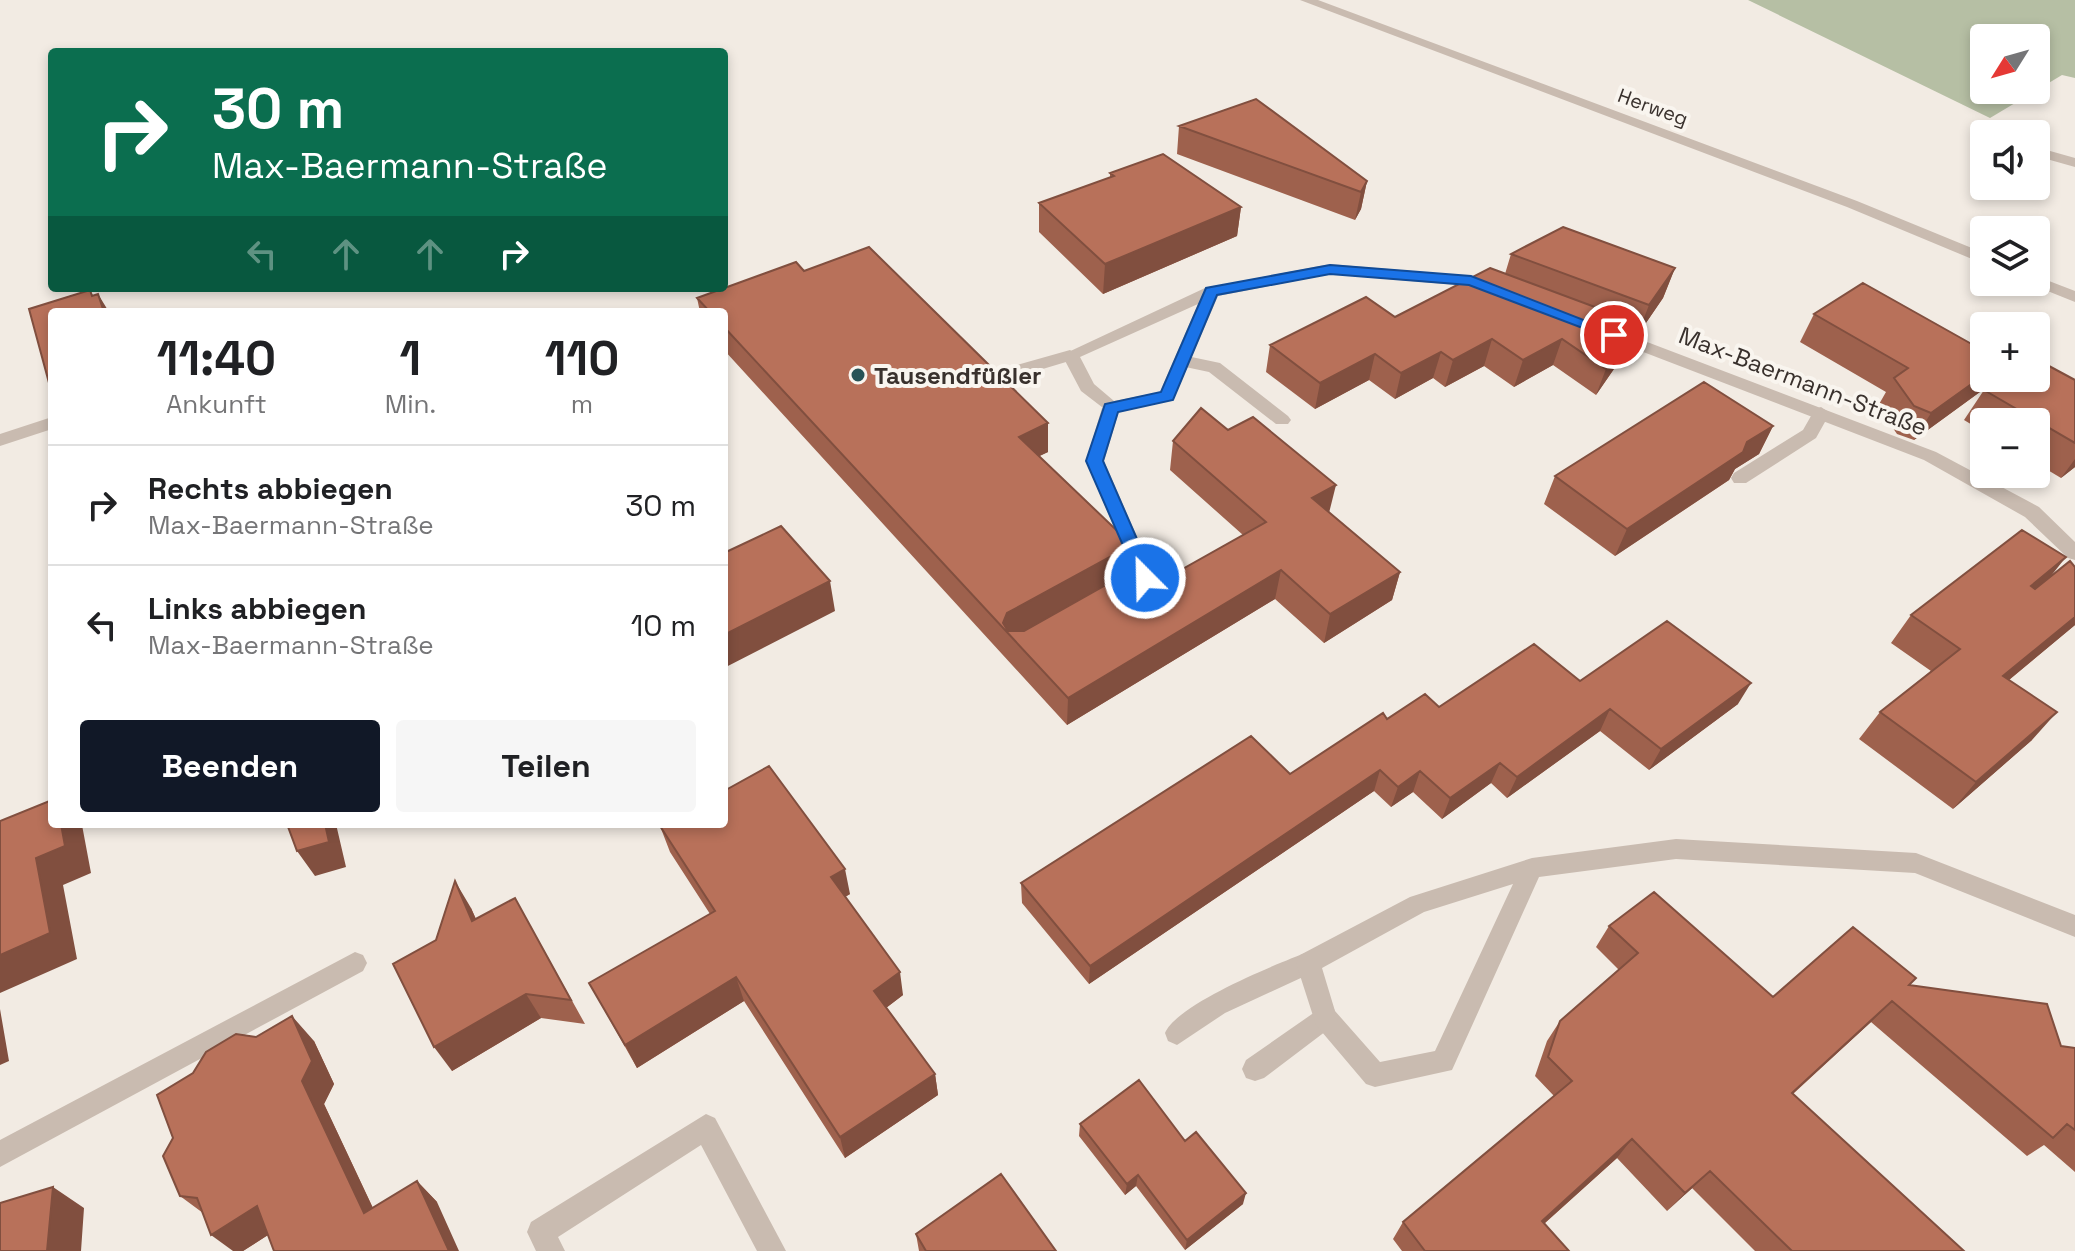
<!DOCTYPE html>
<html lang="de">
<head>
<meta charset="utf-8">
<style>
	:root { --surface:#fff; --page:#f6f6f6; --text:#202124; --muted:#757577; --line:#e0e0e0; --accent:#111827 }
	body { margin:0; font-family:"Space Grotesk",sans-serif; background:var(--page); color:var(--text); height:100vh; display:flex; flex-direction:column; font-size:30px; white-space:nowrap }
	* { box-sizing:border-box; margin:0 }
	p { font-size:26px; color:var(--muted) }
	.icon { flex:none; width:44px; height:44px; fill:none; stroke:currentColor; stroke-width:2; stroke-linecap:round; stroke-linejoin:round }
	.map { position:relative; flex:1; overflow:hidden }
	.panel { position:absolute; left:48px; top:308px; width:680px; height:520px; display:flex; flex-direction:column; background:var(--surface); border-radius:8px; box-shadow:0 4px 12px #0003 }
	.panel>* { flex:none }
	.hud { position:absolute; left:48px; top:48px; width:680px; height:244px; border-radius:8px; box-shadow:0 4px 12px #0003; background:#0b6e4f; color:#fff; overflow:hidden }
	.needle { width:52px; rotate:233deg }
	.tools { position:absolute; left:1970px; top:24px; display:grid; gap:16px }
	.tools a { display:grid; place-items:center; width:80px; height:80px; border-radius:8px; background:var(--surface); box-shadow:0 4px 12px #0003; font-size:40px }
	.pin { position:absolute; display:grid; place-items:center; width:68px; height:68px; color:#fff; margin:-34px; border:4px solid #fff; border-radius:50%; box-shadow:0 2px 8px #0007 }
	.me { position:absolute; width:88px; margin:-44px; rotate:337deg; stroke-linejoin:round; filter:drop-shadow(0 0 6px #0008) }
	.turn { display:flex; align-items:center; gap:28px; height:168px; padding:0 32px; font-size:36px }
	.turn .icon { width:104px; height:104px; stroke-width:2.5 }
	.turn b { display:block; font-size:56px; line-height:68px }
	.lanes { display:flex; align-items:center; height:76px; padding:0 32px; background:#0003; justify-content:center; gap:40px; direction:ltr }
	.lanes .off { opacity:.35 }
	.eta { display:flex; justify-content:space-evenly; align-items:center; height:136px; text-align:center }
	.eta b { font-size:48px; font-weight:600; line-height:56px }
	.primary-button { display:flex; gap:16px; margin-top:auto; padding:16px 32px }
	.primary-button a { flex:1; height:92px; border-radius:8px; background:var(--accent); color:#fff; font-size:32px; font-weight:600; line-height:92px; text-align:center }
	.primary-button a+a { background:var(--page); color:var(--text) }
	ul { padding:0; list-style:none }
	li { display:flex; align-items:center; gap:24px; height:120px; padding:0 32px; border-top:2px solid var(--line) }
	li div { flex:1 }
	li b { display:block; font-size:30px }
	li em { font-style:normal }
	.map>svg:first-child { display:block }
	.green { fill:#b6bfa4; fill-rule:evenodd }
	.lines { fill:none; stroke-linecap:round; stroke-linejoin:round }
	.service { fill:#c9bbb0; fill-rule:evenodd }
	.minor { fill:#c9bbb0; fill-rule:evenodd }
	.tertiary { fill:#c9bbb0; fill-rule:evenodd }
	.wall { fill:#9e614d }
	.shaded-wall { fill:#814f3f }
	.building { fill:#b8715a; stroke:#814f3f; stroke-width:2 }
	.route { fill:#1a73e8; stroke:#114b97; stroke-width:2 }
	.poi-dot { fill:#275356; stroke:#f9f5ef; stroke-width:3 }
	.labels { text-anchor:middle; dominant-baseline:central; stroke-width:8; stroke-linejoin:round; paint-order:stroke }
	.far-street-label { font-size:20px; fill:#39312d; stroke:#f9f5ef }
	.poi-label { font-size:24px; font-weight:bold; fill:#39312d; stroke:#f9f5ef; text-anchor:start }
	.street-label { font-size:24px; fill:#39312d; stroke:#f9f5ef }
</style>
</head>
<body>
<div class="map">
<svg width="2075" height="1251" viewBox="0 0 2075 1251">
	<rect width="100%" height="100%" fill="#f2ebe3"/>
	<path class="green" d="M1748,0H2075V78L2062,75L1990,118ZM1984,38H2036V90H1984Z"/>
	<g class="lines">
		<path class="service" d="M2036,147L2075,158V167L2036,156Z
			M1070,350L1078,355L1076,359L1016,377L1007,371L1010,367Z
			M1182,355L1220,363L1288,416L1291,420L1288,424H1276L1209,372L1176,365V357Z
			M1111,402L1120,408L1104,461L1155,578L1152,583L1135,591L1125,584L1134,575L1086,461L1102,408Z
			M1821,407L1830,413L1816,438L1746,483H1734L1731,478L1734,473L1803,430L1815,409Z
			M52,417V429L0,446V434Z
			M355,952L363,955L367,963L363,971L0,1167V1140Z
			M1308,952L1316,955L1320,963L1316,971L1225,1013L1177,1045L1168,1041L1165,1033C1177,1004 1276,964 1308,952Z
			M1325,1005L1334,1009L1337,1017L1334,1025L1264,1078L1255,1081L1246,1078L1242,1069L1246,1060Z"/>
		<path class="minor" d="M1330,264L1471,276L1497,288L1489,293L1468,286L1330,274L1218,296L1173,400L1111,414L1081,391L1062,355L1205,288ZM1198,304L1160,392L1114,401L1094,384L1080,357Z
			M1605,326L1936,452L2039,507L2075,542V560L2068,558L2025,517L1924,460L1599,335L1597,331Z
			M1676,839L1916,853L2075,915V937L1915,873L1676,859L1539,877L1452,1070L1375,1087L1366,1084L1316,1025L1296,963L1300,955L1410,897L1532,858ZM1513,884L1435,1051L1380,1062L1335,1011L1322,968L1424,912Z
			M706,1114L715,1118L786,1251H757L701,1145L558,1237L565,1251H536L527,1232L531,1222Z"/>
		<path class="tertiary" d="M1300,0H1318L1857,201L1984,253V264L1847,207Z
			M2036,276L2075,291V302L2030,284L2029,282H2036Z"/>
	</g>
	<path class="wall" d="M1179,126L1367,181L1361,209L1355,220L1177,154Z
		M1110,173L1241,207L1237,236L1103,294L1039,232V203L1110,178Z
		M1511,254L1675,268L1663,298L1637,336L1633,334L1627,350L1596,395L1553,365L1514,387L1484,366L1445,387L1433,378L1395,399L1369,380L1315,409L1266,372L1270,345L1395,317L1505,274Z
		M804,271L1048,452L1039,456L1132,545L1130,572L1170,576L1243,535L1170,470L1173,441L1329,513L1400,572L1392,600L1324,643L1275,599L1067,725L724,350V312H700L697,298Z
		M1814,314L1984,378H1992L1984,389L1914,440L1897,434L1878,406L1886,392L1800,342Z
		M2075,380V467L2061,478L2036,463V422H1984V432L1964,420L1984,390Z
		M1773,426L1759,454L1735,469L1729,480L1615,556L1544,504L1555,476Z
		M2050,577L2075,625L2009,680L2032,740L1953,809L1859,739L1880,712L1931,671L1891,643L1911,615Z
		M1580,681L1738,704L1649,770L1600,731L1507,798L1491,783L1442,819L1413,792L1391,807L1374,791L1089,984L1022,903L1021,883L1290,774L1387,719L1439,707Z
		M660,826L850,894L845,897L903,995L886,1008L935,1074L938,1095L845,1158L744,1001L637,1068L589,983L710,914L670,852Z
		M515,898L585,1024L541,1018L452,1071L436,940L471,908L476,919Z
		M1609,926L1773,997L1909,985L2061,1046L2075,1048V1172L2044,1145L2027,1156L1871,1022L1793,1094L1964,1251H1755L1692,1188L1667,1211L1617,1158L1544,1224L1569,1251H1402L1393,1239L1403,1222L1554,1096L1535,1076L1547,1041L1560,1021L1619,970L1596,947Z
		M256,1037L314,1041L334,1084L324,1104L373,1208L417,1181L437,1202L268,1235L243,1251L203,1213L180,1196L173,1138L193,1073Z
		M1080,1124L1185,1141L1243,1204L1185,1250L1136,1186L1125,1195L1079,1136Z
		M916,1234L1056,1251H919Z"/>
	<path class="shaded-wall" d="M1367,181L1361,209L1355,220L1361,192Z
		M1241,207L1237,236L1103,294L1105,264Z
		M1675,268L1663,298L1637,336L1649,305Z
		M98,294L109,312H104Z
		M1638,323L1627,350L1596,395L1606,369Z
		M1492,339L1484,366L1445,387L1453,360Z
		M1562,339L1553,365L1514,387L1523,360Z
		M1441,352L1433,378L1395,399L1401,373Z
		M1375,354L1369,380L1315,409L1320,383Z
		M1984,375V378H1992L1984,389L1914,440L1931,413Z
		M1048,423V452L1019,466V437Z
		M1773,426L1759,454L1735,469L1729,480L1615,556L1627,529L1747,442Z
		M2075,459V467L2061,478Z
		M1336,485L1329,513L1312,498Z
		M1132,545L1130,574L1013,638L1003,623L1007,613Z
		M2066,557L2043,586L2008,614L2031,586Z
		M1281,570L1275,599L1067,725L1068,698Z
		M1400,572L1392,600L1324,643L1330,614Z
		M830,581L835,611L724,668V635Z
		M2075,617V625L1980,704L2003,676Z
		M1751,683L1738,704L1649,770L1661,749Z
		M1610,709L1600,731L1507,798L1517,777Z
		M2057,712L2032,740L1953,809L1976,782Z
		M1500,763L1491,783L1442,819L1450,798Z
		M1380,770L1374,791L1089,984L1090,966Z
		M1420,771L1413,792L1391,807L1398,787Z
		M61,824H81L82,825L91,873L63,885L77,959L0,993V955L36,858Z
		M325,824H336L346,867L315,876L297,851Z
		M845,869L850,894L836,902L831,877Z
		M455,881L471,908L488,947L472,921Z
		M900,972L903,995L878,1014L874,991Z
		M736,977L744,1001L637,1068L625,1045Z
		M526,994L541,1018L452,1071L434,1047Z
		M1892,1001L1871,1022L1772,1112L1792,1093Z
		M0,1009L9,1061L0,1065Z
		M292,1016L314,1041L334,1084L324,1104L385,1234L364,1213L302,1081Z
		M935,1074L938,1095L845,1158L840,1137Z
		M1632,1139L1617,1158L1528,1238L1542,1221Z
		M1710,1171L1692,1188L1667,1211L1685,1193Z
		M1138,1175L1136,1186L1125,1195L1127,1184Z
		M417,1181L437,1202L459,1251H449Z
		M53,1187L84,1208L81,1251H47Z
		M1246,1193L1243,1204L1185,1250L1187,1240Z
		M257,1206L282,1226L243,1251H233L211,1235Z"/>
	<path class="building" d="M1256,99L1367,181L1361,192L1179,126Z
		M1163,154L1241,207L1105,264L1039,203L1114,176L1110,173Z
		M1563,227L1675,268L1649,305L1511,254Z
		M869,247L1048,423L1019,437L1132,545L1007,613L1003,623L1008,631H1024L1152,559L1170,576L1266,522L1173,441L1201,408L1228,430L1253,417L1336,485L1312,498L1400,572L1330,614L1281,570L1068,698L724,327V312H710L697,298L796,262L804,271Z
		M1490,268L1638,323L1606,369L1562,339L1523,360L1492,339L1453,360L1441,352L1401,373L1375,354L1320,383L1270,345L1366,297L1395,317Z
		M1863,283L1984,351V375L1931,413L1914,406L1894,378L1908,368L1814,314Z
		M90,290L92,296L98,294L104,312H52V394L29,309Z
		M2036,359L2075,380V443L1984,390L2001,378H2036Z
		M1704,382L1773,426L1747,442L1743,452L1627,529L1555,476Z
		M781,526L830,581L724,635V553Z
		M2022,530L2066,557L2031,586L2035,589L2070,561L2075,567V617L2003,676L2057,712L1976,782L1880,712L1960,649L1911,615Z
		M1667,621L1751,683L1661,749L1610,709L1517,777L1500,763L1450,798L1420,771L1398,787L1380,770L1090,966L1021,883L1251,736L1290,774L1383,713L1387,719L1425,694L1439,707L1534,644L1580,681Z
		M769,766L845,869L831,877L900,972L874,991L935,1074L840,1137L736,977L625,1045L589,983L715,911L660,826L665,824H724V791Z
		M52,800V824H61L65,846L36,858L50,933L0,955V821Z
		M287,824H325L329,842L297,851Z
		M455,881L472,921L515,898L571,1000L526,994L434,1047L393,964L436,940Z
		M1654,892L1773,997L1853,927L1916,978L1909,985L2047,1004L2061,1046L2075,1048V1130L2067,1124L2053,1138L1892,1001L1792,1093L1964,1251H1792L1710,1171L1685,1193L1632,1139L1542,1221L1569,1251H1425L1403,1222L1572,1081L1548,1057L1560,1021L1638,953L1609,926Z
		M292,1016L312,1061L302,1081L364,1213L417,1181L449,1251H274L257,1206L211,1235L197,1198L180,1196L163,1156L173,1138L157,1095L193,1073L206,1052L236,1034L256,1037Z
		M1139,1080L1185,1141L1196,1132L1246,1193L1187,1240L1138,1175L1127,1184L1080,1124Z
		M1001,1174L1056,1251H926L916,1234Z
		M53,1187L47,1251H0V1203Z"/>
	<path class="route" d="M1330,265L1471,276L1622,335L1609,338L1469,285L1330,274L1217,295L1173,400L1118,412L1103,461L1154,578L1145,584L1139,582L1086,461L1105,404L1161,392L1206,288Z"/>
	<circle class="poi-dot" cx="858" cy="375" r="8"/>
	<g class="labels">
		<g class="far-street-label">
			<text transform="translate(1653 107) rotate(20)">Herweg</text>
		</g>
		<g class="poi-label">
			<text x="874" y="375">Tausendfüßler</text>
		</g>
		<g class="street-label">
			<text transform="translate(1803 381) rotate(21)">Max-Baermann-Straße</text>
		</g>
	</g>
</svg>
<div class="tools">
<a><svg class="needle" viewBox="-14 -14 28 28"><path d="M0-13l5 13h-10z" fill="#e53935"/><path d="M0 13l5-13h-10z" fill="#757577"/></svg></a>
<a><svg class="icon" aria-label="sound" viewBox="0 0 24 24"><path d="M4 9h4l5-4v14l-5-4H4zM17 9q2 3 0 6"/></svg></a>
<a><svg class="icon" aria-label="layers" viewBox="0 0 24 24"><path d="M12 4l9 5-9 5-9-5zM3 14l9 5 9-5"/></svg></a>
<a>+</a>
<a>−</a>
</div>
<div class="pin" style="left:1614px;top:335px;background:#d93025"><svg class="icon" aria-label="arrive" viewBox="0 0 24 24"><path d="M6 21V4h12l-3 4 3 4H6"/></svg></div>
<svg class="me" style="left:1145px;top:578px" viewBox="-20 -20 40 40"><circle r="17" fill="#1a73e8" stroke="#fff" stroke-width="3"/><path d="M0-11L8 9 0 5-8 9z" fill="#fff"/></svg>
<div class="hud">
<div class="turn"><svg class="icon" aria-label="right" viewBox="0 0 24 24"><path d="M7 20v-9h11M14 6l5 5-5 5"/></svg><div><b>30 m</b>Max-Baermann-Straße</div></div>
<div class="lanes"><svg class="icon off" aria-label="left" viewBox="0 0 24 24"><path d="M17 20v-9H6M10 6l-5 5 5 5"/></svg><svg class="icon off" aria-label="ahead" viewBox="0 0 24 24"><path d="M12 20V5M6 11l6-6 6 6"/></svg><svg class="icon off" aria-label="ahead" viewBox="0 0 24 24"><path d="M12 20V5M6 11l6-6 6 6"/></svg><svg class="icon" aria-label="right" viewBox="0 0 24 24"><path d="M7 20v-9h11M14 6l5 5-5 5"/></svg></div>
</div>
<section class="panel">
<div class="eta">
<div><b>11:40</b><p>Ankunft</p></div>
<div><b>1</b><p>Min.</p></div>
<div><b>110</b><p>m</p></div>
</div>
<ul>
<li><svg class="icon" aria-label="right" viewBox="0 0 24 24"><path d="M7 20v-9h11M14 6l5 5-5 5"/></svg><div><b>Rechts abbiegen</b><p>Max-Baermann-Straße</p></div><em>30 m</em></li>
<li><svg class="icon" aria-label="left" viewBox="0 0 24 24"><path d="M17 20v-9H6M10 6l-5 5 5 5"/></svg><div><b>Links abbiegen</b><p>Max-Baermann-Straße</p></div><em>10 m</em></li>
</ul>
<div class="primary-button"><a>Beenden</a><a>Teilen</a></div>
</section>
</div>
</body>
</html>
